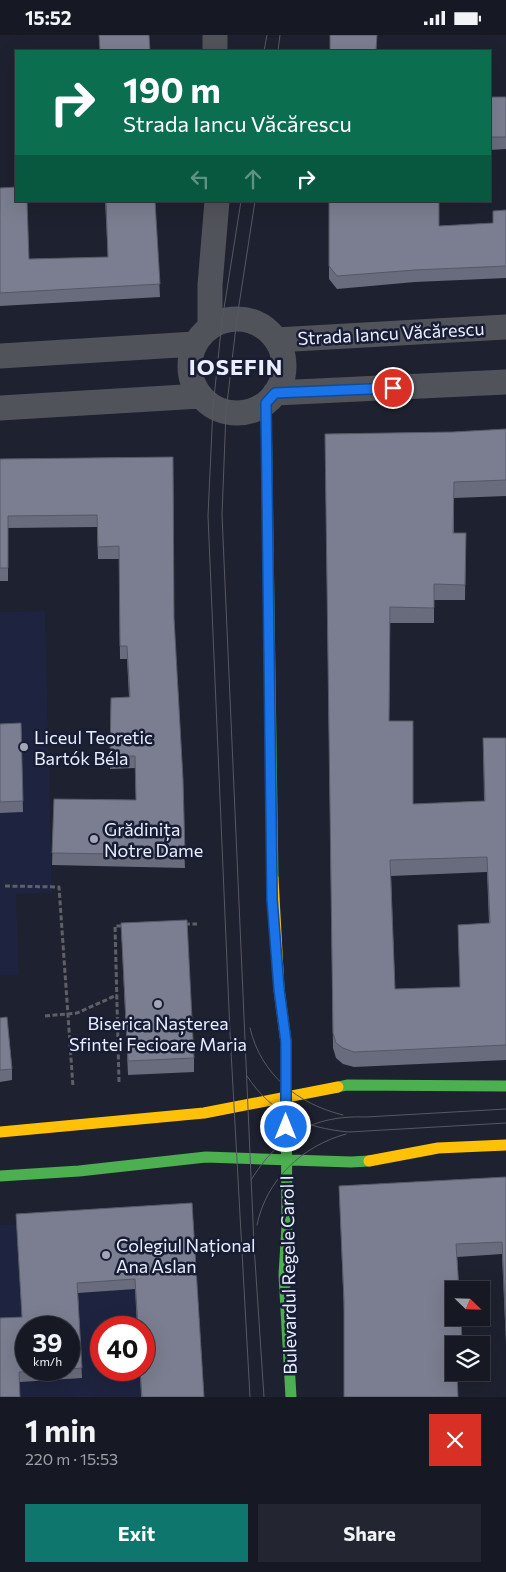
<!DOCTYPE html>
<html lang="en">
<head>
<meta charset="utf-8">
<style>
	:root { --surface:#161923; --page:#232630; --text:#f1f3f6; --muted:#9ea0a6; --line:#353841; --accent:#0f766e }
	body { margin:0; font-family:Commissioner,sans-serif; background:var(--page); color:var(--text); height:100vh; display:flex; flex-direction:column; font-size:19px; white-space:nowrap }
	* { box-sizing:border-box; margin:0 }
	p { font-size:16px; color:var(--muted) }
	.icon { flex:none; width:28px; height:28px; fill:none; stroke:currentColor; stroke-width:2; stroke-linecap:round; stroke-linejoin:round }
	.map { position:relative; height:1362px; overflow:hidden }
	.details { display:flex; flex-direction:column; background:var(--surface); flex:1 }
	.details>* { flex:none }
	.top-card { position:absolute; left:15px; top:15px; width:476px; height:152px; border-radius:0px; box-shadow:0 5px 20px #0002,0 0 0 1px var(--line); background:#0b6e4f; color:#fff; overflow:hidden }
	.needle { width:32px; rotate:113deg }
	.controls { position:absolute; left:445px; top:1246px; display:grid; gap:10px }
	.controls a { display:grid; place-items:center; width:45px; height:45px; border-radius:0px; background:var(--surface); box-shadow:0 5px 20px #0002,0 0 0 1px var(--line); font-size:25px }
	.speed { position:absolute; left:15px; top:1281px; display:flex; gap:10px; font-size:25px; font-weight:700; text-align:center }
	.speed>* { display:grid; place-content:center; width:65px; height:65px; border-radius:50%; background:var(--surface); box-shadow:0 5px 20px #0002,0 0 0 1px var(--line); line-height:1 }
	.speed small { font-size:12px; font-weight:400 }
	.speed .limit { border:8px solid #d22; background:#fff; color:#111 }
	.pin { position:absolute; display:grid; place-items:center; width:42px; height:42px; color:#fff; margin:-21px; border:2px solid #fff; border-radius:50%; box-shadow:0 1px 5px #0007 }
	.me { position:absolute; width:55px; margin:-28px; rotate:0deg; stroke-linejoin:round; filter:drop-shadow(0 0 4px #0008) }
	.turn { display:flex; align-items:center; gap:18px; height:105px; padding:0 25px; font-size:22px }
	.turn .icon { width:65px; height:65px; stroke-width:2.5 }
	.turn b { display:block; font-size:35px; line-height:42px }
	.lanes { display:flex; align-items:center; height:48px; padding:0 25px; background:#0003; justify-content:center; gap:25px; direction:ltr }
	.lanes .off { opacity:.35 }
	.round { display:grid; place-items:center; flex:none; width:52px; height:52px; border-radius:0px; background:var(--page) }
	.head { display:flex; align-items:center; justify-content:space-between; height:85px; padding:0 25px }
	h1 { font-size:30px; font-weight:700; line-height:38px }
	.cta { display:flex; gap:10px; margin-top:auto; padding:10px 25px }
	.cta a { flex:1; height:58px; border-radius:0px; background:var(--accent); color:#fff; font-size:20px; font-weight:700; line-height:58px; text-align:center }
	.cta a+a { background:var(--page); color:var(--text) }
	.status { display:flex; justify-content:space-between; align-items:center; height:35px; padding:0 25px; background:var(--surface); direction:ltr }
	.status svg { height:14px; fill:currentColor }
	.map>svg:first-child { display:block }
	.built { fill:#1e233f; fill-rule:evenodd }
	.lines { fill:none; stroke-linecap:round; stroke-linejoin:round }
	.path { stroke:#5f6067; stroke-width:3; stroke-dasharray:5 2.5; stroke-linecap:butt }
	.street { stroke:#51535a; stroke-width:25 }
	.fast { stroke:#4caf50; stroke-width:11 }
	.slow { stroke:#ffc107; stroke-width:11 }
	.tram { stroke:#575962; stroke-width:1 }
	.wall { fill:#696c7c; fill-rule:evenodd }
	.building { fill:#7a7e90; stroke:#555865; fill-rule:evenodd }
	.route-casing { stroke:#114b97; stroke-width:12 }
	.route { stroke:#1a73e8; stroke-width:9 }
	.poi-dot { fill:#a3a6b6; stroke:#181d35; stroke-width:2 }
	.labels { text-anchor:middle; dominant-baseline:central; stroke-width:5; stroke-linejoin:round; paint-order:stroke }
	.street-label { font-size:18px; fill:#eaeeff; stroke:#181d35 }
	.poi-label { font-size:18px; fill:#eaeeff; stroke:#181d35; text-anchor:start }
	.district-label { font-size:22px; font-weight:bold; letter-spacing:1px; fill:#eaeeff; stroke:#181d35 }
</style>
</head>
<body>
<div class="status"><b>15:52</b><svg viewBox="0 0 49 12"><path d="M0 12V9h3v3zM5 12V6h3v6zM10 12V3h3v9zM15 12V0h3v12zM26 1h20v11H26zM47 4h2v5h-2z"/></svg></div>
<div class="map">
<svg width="506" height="1362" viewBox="0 0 506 1362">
	<rect width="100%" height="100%" fill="#1e212f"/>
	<path class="built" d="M45,576L52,858L16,859L19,940H0V577Z
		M192,1178L203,1362H0V1190ZM26,1292H69V1335H26ZM101,1292H144V1335H101Z"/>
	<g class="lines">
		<path class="path" d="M5,851L59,852L73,1052
			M185,889H197
			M45,981L77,978L117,960
			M119,1047L115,891H123"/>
		<path class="street" d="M215,0V16
			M190 331a47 47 0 1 1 94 0a47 47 0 1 1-94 0Z
			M210,292V250L217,166
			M276,305L506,292
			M0,321L195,309
			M275,358L506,347
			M0,373L200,361"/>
		<path class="fast" d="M266,368L273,843
			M286,1047L287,1191L284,1240L291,1362
			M338,1052L347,1050L506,1051
			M0,1141L79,1136L206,1122L351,1127L369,1126"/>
		<path class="slow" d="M273,843L279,954L286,1007V1047
			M0,1097L204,1078L338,1052
			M369,1126L438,1113L506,1110"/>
		<path class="tram" d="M264,16L267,0
			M278,16L280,0
			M241,166L222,286L213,372L208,481L230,998L250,1362
			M255,166L237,283L226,377L222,480L254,1210L264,1362
			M250,993C261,1040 298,1069 343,1080
			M247,1041C272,1079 305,1093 349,1097L506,1088
			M251,1145C279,1100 313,1080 366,1082L506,1074
			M257,1190C266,1145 302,1111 346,1099"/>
	</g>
	<path class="wall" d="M490,62H506V114L490,115Z
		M0,153L29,224L108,222L105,166H155L160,262L0,271Z
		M329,166L439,191L493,188L506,175V243L415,247L337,254L329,244Z
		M506,394V461L454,463V498H466L465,565H434V588H390L389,686L413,769L484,766L483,703H506V1025L354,1032L343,1029L336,1023L333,1013L325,399L453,397ZM487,837L489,888L458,890L460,952L395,954L391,841Z
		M173,422L174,583L185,833L52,830L54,764L136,765L135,733L110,734L111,663L129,662L127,624H120L119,524H98L97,492L8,493V546H0V424Z
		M21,688L23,777L0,778V689Z
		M121,888L194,1023V1037L128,1040Z
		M0,983L12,1034V1045L0,1047Z
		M506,1142V1309L502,1219L457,1222L459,1255H454V1282H461L462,1310H454V1338H463L457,1339L458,1362H344V1277L339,1151Z
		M192,1168L204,1362H141L140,1335H144V1292H137L135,1254L78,1258L82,1343L20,1347L0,1362L22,1282L16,1179ZM69,1292V1335H26Z"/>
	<path class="building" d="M99,0H149L150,16H100Z
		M330,0H377L376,16H330Z
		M490,62H506V102H490Z
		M16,152V166H27L29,224L108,222L106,166H155L160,249L0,258V153Z
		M329,166H439V191L493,188V176L506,175V231L415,235L337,241L329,231Z
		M506,394V445L454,447L453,498H466L465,550L434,549V573L390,572L389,686H413V769L485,766L483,703H506V1010L354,1017L343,1013L336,1008L333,998L325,399L453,397ZM487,822L490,888L458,890L460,952L395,954L390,825Z
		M173,422L174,583L183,744L185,820L52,818L54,764L136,765L135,721H110L111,663L130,662L127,611H120L119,511L98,512L97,480L8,481V533H0V424Z
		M21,688L23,766L0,767V689Z
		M187,885L194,1023L128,1026L121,888Z
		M7,982L12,1034L0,1035V983Z
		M506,1142V1296L502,1207L456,1209L459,1255H454V1282H461L462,1310H454V1338H457L458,1362H344V1266L339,1151Z
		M192,1168L204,1362H142L140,1335H144V1292H138L135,1244L77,1248L82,1333L69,1334V1292H26V1335H53L19,1337L20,1362H0V1283L22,1282L16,1179Z"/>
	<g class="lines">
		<g class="route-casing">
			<path id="route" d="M286,1092V1007L279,954L272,864L266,368L275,358L393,353"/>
		</g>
		<use href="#route" class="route"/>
	</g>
	<g class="poi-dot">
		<circle cx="24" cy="712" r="5"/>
		<circle cx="94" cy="804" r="5"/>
		<circle cx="158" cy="969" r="5"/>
		<circle cx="106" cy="1220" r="5"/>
	</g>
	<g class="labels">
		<g class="street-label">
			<text transform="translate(391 298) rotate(-3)">Strada Iancu Văcărescu</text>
			<text transform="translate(288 1240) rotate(-91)">Bulevardul Regele Carol I</text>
		</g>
		<g class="poi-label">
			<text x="34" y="702">Liceul Teoretic<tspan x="34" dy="21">Bartók Béla</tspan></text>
			<text x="104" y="794">Grădinița<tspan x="104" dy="21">Notre Dame</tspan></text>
			<text x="158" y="988" text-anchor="middle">Biserica Nașterea<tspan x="158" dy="21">Sfintei Fecioare Maria</tspan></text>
			<text x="116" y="1210">Colegiul Național<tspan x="116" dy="21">Ana Aslan</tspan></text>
		</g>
		<g class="district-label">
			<text x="236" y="331">IOSEFIN</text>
		</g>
	</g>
</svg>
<div class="controls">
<a><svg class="needle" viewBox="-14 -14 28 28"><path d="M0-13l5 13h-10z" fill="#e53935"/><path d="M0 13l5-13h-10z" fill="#9ea0a6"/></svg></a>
<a><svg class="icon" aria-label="layers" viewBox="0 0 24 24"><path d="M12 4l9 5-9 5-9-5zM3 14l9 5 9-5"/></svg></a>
</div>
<div class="speed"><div>39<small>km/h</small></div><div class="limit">40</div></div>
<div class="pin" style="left:393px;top:353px;background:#d93025"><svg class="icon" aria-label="arrive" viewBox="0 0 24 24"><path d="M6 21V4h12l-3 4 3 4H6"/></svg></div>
<svg class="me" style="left:286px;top:1092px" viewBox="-20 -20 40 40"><circle r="17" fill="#1a73e8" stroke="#fff" stroke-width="3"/><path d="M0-11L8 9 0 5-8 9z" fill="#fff"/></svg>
<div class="top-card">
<div class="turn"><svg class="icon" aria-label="right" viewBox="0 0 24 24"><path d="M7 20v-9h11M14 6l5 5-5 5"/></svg><div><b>190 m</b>Strada Iancu Văcărescu</div></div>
<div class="lanes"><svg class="icon off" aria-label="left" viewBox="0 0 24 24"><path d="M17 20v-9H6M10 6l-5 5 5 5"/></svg><svg class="icon off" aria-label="ahead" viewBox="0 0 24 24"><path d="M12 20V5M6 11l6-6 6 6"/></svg><svg class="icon" aria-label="right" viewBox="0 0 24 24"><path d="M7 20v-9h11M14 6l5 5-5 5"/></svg></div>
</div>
</div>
<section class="details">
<div class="head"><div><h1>1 min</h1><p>220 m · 15:53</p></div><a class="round" style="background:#d93025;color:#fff"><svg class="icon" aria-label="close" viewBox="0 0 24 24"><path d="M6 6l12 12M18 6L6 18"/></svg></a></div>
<div class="cta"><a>Exit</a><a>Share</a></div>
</section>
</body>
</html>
